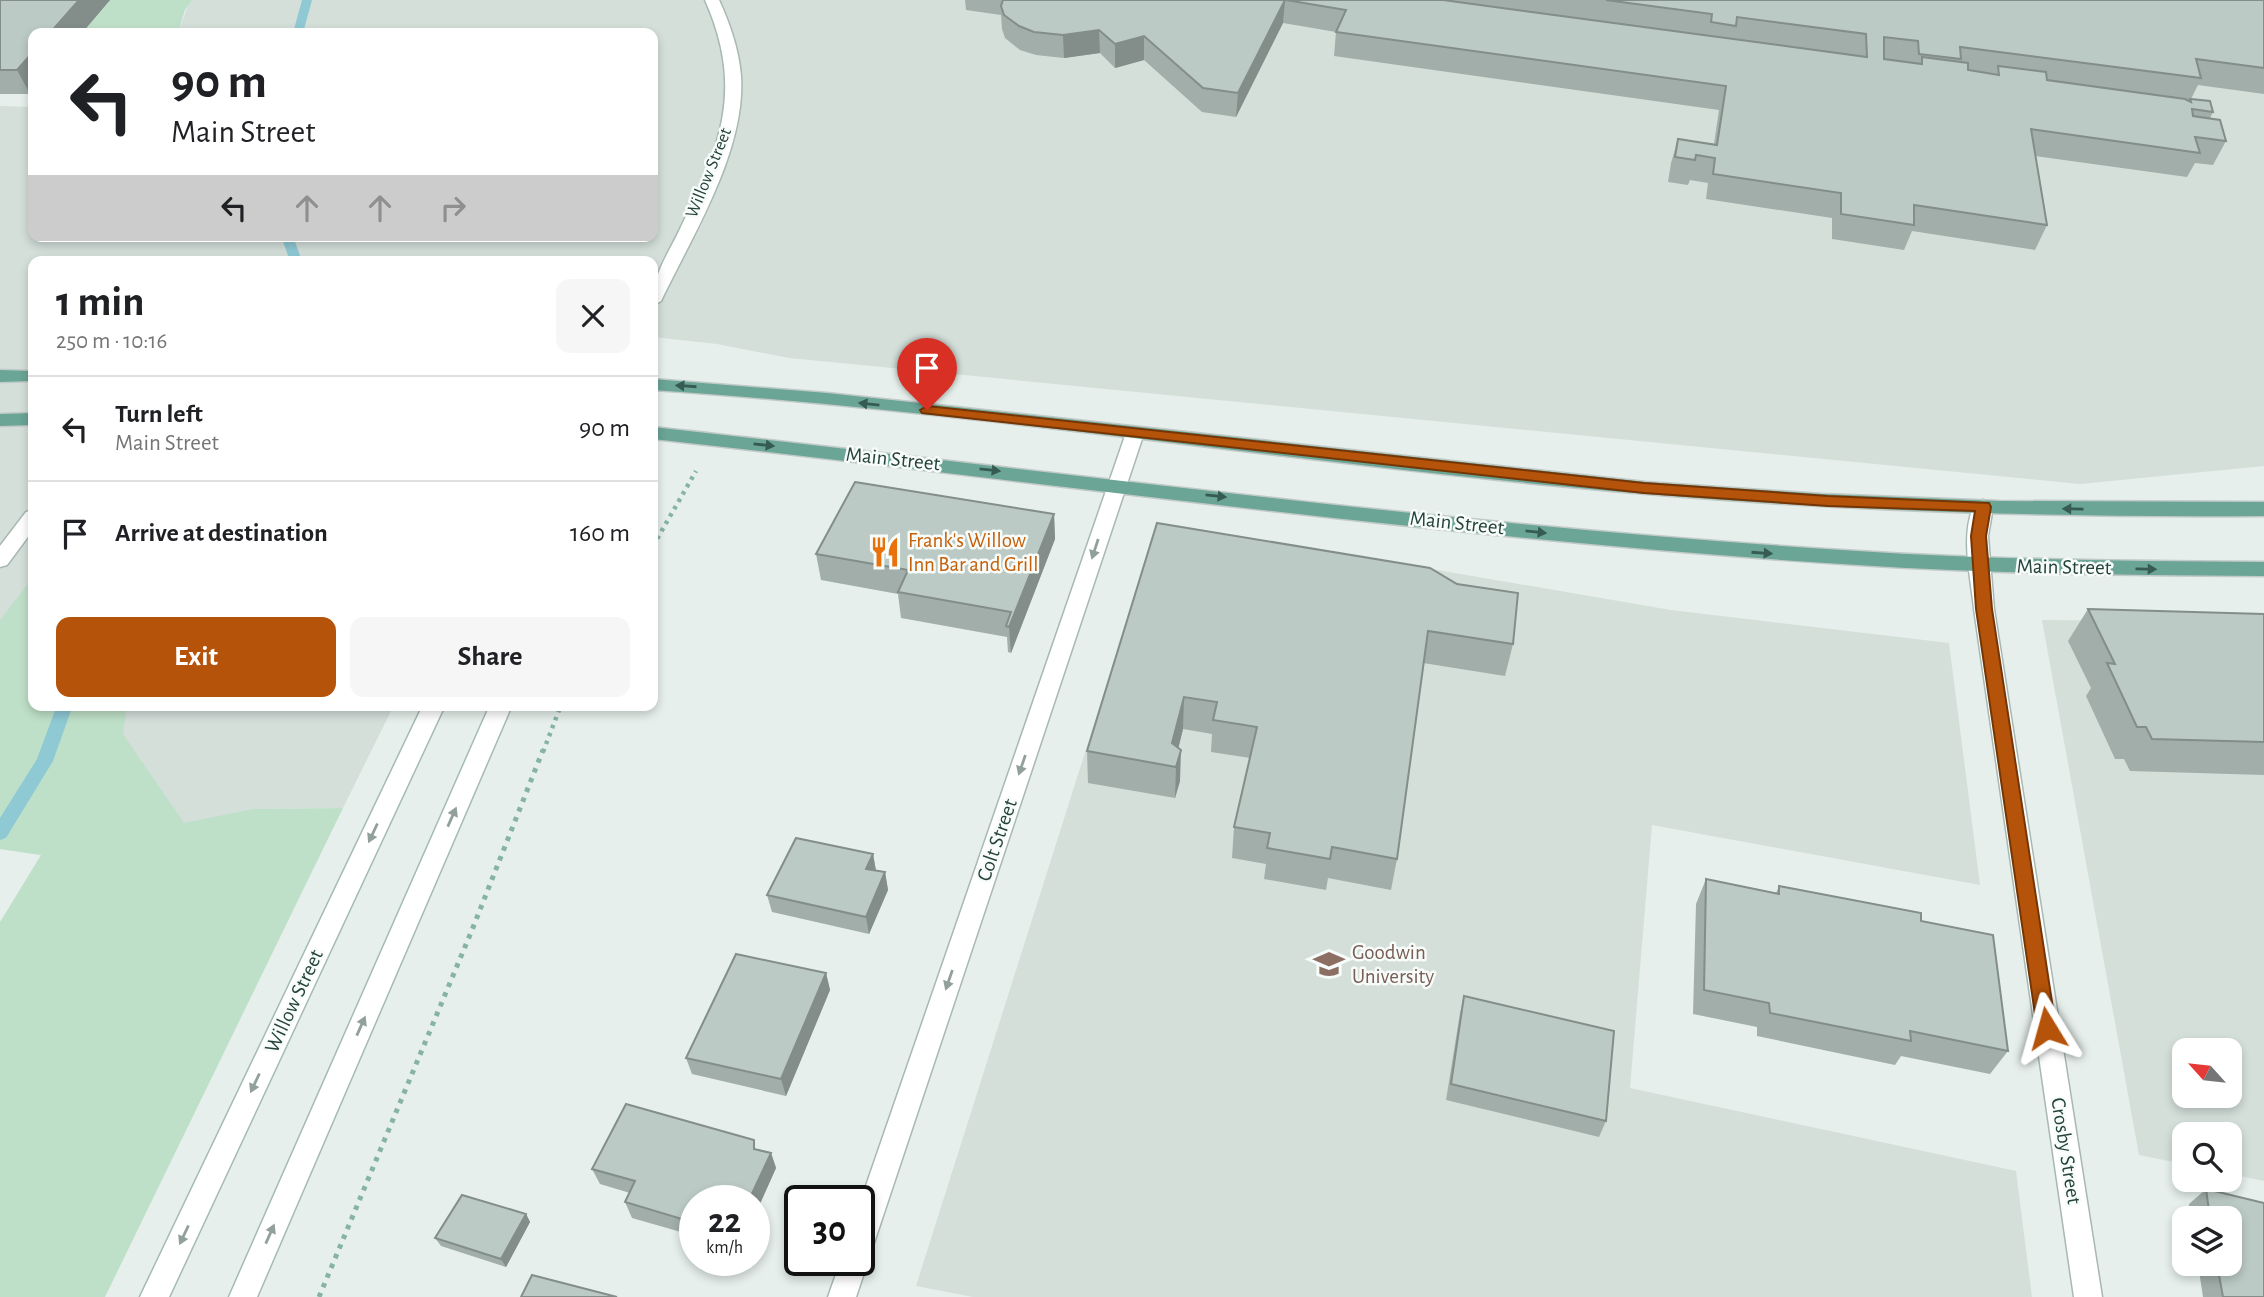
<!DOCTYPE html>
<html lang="en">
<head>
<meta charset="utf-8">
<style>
	:root { --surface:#fff; --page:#f6f6f6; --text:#202124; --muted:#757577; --line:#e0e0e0; --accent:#b45309 }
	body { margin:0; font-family:"Alegreya Sans",sans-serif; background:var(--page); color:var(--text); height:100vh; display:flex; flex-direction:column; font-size:26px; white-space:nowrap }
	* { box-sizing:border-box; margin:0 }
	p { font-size:23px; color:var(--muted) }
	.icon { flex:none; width:38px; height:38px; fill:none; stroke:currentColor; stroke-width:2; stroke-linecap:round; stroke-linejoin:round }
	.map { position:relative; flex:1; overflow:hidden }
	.side { position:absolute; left:28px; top:256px; width:630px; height:455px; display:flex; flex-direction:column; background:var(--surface); border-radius:14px; box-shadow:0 4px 10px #0003 }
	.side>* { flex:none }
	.hud { position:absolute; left:28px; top:28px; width:630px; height:214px; border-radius:14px; box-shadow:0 4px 10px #0003; background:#fff; color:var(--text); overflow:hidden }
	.needle { width:46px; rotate:297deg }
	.fabs { position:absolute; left:2172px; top:1038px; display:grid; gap:14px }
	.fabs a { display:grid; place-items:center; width:70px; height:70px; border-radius:14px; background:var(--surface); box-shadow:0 4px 10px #0003; font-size:35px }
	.speed { position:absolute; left:679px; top:1185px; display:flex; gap:14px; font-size:35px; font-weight:700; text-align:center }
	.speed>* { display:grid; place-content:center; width:91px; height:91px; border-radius:50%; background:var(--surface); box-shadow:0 4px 10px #0003; line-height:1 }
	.speed small { font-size:18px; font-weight:400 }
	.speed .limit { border:4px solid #111; border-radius:10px; background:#fff; color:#111 }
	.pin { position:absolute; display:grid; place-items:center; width:60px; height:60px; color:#fff; margin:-72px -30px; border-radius:50% 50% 50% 0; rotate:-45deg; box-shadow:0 0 7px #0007 }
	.pin .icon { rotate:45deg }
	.me { position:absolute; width:77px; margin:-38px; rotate:352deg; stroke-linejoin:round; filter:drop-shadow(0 0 5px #0008) }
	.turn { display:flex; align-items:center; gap:24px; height:147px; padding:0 28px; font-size:32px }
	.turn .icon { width:91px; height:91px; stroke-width:2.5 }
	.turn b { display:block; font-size:49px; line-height:60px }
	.lanes { display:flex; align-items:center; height:66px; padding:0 28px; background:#0003; justify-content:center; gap:35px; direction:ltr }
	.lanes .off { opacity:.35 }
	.round { display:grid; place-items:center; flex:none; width:74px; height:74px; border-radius:14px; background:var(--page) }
	.head { display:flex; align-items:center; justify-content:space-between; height:119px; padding:0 28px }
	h1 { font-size:42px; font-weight:700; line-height:52px }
	.button { display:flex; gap:14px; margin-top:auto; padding:14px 28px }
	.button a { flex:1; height:80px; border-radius:14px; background:var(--accent); color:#fff; font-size:28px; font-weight:700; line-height:80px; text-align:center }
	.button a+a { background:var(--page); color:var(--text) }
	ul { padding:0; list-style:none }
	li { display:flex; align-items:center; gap:21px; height:105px; padding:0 28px; border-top:2px solid var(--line) }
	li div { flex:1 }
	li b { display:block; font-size:26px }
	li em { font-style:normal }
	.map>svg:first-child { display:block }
	.built { fill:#d4dfda; fill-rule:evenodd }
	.green { fill:#bfe0c8 }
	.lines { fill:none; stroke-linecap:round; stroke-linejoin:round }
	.stream { fill:#8ec9d4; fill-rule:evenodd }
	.street-casing { stroke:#a8b8b2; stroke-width:3 }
	.secondary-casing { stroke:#a4bbb3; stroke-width:3 }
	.primary-casing { stroke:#c2cac8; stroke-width:3 }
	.path-far1 { stroke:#86b3a5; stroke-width:4.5; stroke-dasharray:3.5 5; stroke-linecap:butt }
	.path { stroke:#86b3a5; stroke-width:5; stroke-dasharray:4.5 6; stroke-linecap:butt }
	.street { fill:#fff; fill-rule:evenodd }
	.secondary { fill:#fff; fill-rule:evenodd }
	.primary { fill:#6aa596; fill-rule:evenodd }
	.wall { fill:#a1aea9 }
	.shaded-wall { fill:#838d89 }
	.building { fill:#bbcac4; stroke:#838d89; stroke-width:2 }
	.oneway { fill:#365b51 }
	.oneway2 { fill:#92a09c }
	.route { fill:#b45309; stroke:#753606; stroke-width:2 }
	.labels { text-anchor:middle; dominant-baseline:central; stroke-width:5; stroke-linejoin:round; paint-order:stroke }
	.far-street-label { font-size:18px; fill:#24423a; stroke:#f7fbf9 }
	.street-label { font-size:21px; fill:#24423a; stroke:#f7fbf9 }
	.food-label { font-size:21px; fill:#c56008; stroke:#f7fbf9; text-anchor:start }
	.education-label { font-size:21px; fill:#785e54; stroke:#f7fbf9; text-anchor:start }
</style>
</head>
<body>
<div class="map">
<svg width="2264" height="1297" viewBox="0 0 2264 1297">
	<rect width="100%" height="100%" fill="#e6efeb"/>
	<path class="built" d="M190,0H2264V466L2080,484L789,358L717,344L653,337V261H33V705H394L343,808L252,809L41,855L0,849V106L33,107V236H653V33H178Z
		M1158,522L1671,610L1949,643L1980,885L1652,825L1630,1088L2016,1171L2032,1297H973L916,1286Z
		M2042,620L2264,622V1181L2230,1174V1134H2184V1164L2139,1155ZM2184,1050H2230V1096H2184Z"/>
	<path class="green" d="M110,0H192L185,10L178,33H82Z
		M33,577V705H127L123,734L184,823L252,809L343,808L105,1297H0V922L41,855L0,849V620Z"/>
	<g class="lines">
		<path class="stream" d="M302,0H312L303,33H293Z
			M281,236H293L302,261H290Z
			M57,705H73L53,761L6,838L0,840V818L37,759Z"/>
		<g class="street-casing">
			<path id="street" d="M705,0H719C730,24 739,50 741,76C746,151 692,236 661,301L653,306C652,276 666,258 679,231C720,148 745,90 705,0Z
				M1135,427L1144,433L856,1297H828L841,1260H859V1206L1126,433Z
				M1983,500L1990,502L1993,507L1988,536L1994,609L2102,1297H2074L1974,609C1971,578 1959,531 1976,502Z
				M33,510V530L7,565L0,567V546L26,512Z"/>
		</g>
		<g class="secondary-casing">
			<path id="secondary" d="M423,705H445L169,1297H140Z
				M490,705H512L257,1297H229Z"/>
		</g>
		<g class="primary-casing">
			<path id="primary" d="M0,370L33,371V381L0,382Z
				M653,379L827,393L1646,482L1822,494L1999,501L2264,502V516C2028,518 1793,509 1558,486C1256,457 956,410 653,390Z
				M33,413V425L0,426V414Z
				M653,427C1054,471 1455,526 1858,551C1993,560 2128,561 2264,562V576C2128,575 1993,574 1858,565C1455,540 1054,483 653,439Z"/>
		</g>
		<path class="path-far1" d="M653,546L696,471
			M543,752L561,705"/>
		<path class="path" d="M319,1297L472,930L543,750"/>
		<use href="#street" class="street"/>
		<use href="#secondary" class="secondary"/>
		<use href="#primary" class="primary"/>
	</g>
	<path class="wall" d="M0,0H110L82,33H33V90L30,94H0Z
		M965,0H2264V94L2198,85L2191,99L2213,112L2210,118L2226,141L2213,165L2195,163L2187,177L2035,156L2047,225L2035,250L1912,231L1904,250L1832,239V218L1706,199L1708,183L1690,180L1688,185L1668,182L1671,163L1678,139L1714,144L1719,110L1334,56L1336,32L1283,23L1236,117L1202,112L1144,60L1115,68L1100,53L1064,58L1036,55L1020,50L1005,38L1002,29L1001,15L966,10Z
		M1054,514L1055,539L1011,653L1008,652L1007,637L901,618L898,594L821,580L816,554Z
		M1157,523L1513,644L1505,676L1423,663L1397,859L1391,890L1328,878L1326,890L1264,879L1266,864L1232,858L1234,827L1250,758L1211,752L1212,734L1183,729L1178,748L1180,781L1175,798L1088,783L1087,751Z
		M2088,609L2264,614V775L2130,771L2124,759H2115L2086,696L2091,688L2068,641Z
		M873,854L876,871L885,872L888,890L869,934L772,912L767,895Z
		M1706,879L1776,893L1779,886L1921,921L2008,1051L1990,1074L1901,1056L1895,1065L1757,1036V1027L1693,1014L1696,904Z
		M826,973L830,990L786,1096L692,1074L686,1058Z
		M1464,996L1606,1121L1599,1137L1446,1100L1460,1013Z
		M757,1149L771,1153L776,1168L754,1217V1200H695V1236L632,1218L625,1202L630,1193L600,1184L592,1169Z
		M2206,1189L2263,1203L2264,1202V1297H2203L2198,1264H2230V1218H2191L2189,1204Z
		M526,1214L530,1222L506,1267L441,1246L435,1238Z"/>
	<path class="shaded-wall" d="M79,0H110L82,33H50Z
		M1285,0L1283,23L1236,117L1238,93Z
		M1099,30L1100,53L1064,58L1063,35Z
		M1144,36V60L1115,68V44Z
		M33,52V90L30,94L17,70Z
		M1054,514L1055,539L1011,653L1009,627Z
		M1184,697L1183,729L1174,766L1172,743Z
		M1181,750L1180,781L1175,798L1176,767Z
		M873,854L876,871L866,869Z
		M885,872L888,890L869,934L866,917Z
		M826,973L830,990L786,1096L781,1079Z
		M771,1153L776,1168L754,1217V1200H749Z
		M526,1214L530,1222L506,1267L501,1259Z"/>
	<path class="building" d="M0,0H79L50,33H33V52L17,70H0Z
		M1003,0H1285L1238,93L1203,88L1144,36L1115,44L1099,30L1063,35L1034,32L1019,26L1004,15L1001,6Z
		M1286,0H1443L1867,57L1866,34L1737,17L1736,26L1711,22L1712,14L1606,0H2264V68L2196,59L2201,78L1960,47L1961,59L1919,54L1918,41L1884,37V59L1922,64V57L1968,63V70L1999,75L1998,66L2046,72L2047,80L2185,99L2191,102L2190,99L2210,101L2213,112L2192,109L2193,116L2220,120L2226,141L2195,137L2200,153L2031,129L2047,225L1914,205V225L1841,214V193L1713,174L1715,158L1696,155L1695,160L1675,157L1678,139L1717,145L1726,86L1336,32L1346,10Z
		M855,482L1054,514L1009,627L1006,626L1011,612L898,592L908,570L816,554Z
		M1157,523L1430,568L1457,584L1518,593L1513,644L1428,631L1397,859L1332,847L1330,859L1267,848L1270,833L1234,827L1257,727L1213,720L1217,702L1184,697L1172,743L1181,750L1176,767L1087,751Z
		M2088,609L2264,614V742L2152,739L2146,727H2137L2107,663L2115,664Z
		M796,838L873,854L866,869L885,872L866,917L767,895Z
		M1706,879L1779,894V886L1921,913V921L1993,935L2008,1051L1910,1031L1911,1041L1770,1013L1769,1003L1704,990Z
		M736,954L826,973L781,1079L686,1058Z
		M1464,996L1614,1031L1606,1121L1451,1084Z
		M626,1104L754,1140V1149L771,1153L749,1200H695V1223L625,1202L635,1181L592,1169Z
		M2206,1189L2264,1203V1297H2223L2217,1264H2230V1218H2210Z
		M462,1195L526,1214L501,1259L435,1238Z
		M532,1275L617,1297H521Z"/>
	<defs><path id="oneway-solid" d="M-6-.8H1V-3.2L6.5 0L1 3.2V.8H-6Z" transform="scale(1.75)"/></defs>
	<g class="oneway">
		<use href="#oneway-solid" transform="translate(686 386) rotate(-176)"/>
		<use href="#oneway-solid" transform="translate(869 404) rotate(-174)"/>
		<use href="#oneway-solid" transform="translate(764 445) rotate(6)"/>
		<use href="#oneway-solid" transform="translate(990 470) rotate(6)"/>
		<use href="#oneway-solid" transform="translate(1216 496) rotate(6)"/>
		<use href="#oneway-solid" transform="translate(2073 509) rotate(-179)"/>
		<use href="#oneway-solid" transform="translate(1536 532) rotate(6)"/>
		<use href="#oneway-solid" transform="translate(1762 553) rotate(4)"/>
		<use href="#oneway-solid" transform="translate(2146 569) rotate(1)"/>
	</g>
	<g class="oneway2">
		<use href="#oneway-solid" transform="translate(1095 549) rotate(108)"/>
		<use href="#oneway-solid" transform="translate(1022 765) rotate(109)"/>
		<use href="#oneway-solid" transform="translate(452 817) rotate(-66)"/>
		<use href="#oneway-solid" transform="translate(373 833) rotate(115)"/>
		<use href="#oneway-solid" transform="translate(949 980) rotate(109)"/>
		<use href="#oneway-solid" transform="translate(361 1026) rotate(-66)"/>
		<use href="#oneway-solid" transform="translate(255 1083) rotate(115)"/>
		<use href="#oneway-solid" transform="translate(270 1234) rotate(-66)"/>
		<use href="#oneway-solid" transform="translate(184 1235) rotate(115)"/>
	</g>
	<path class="route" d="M927,406L1644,483L1828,496L1989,503L1991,507L1986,536L1992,609L2056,1028L2054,1034L2047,1036L2040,1034L2037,1028L1976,609L1971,536L1975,511L1828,506L1644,493L922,413L920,410Z"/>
	<defs>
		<g id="restaurant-bare" transform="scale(2.415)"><path d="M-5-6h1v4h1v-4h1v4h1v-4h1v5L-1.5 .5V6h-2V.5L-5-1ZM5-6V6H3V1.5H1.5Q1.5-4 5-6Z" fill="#e8710a" stroke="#f7fbf9" stroke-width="2.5" paint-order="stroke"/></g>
		<g id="university-bare" transform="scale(2.415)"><path d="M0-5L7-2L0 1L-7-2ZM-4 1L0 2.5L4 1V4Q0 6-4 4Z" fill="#8d6e63" stroke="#f7fbf9" stroke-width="2.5" paint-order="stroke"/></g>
	</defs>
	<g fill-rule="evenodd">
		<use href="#restaurant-bare" x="885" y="552"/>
		<use href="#university-bare" x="1329" y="964"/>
	</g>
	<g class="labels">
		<g class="far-street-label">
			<text transform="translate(709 173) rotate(-68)">Willow Street</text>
		</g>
		<g class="street-label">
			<text transform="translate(893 459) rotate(6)">Main Street</text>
			<text transform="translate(1457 523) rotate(6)">Main Street</text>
			<text transform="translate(2064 567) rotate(1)">Main Street</text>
			<text transform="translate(997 840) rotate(-71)">Colt Street</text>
			<text transform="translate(294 1001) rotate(-65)">Willow Street</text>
			<text transform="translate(2066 1151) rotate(81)">Crosby Street</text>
		</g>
		<g class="food-label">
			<text x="908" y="540">Frank's Willow<tspan x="908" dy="24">Inn Bar and Grill</tspan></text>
		</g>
		<g class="education-label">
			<text x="1352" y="952">Goodwin<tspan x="1352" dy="24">University</tspan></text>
		</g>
	</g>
</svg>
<div class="fabs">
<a><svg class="needle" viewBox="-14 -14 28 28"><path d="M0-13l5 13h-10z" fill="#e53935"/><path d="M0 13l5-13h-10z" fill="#757577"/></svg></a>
<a><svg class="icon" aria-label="search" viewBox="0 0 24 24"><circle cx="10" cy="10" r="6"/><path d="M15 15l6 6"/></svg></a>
<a><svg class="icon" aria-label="layers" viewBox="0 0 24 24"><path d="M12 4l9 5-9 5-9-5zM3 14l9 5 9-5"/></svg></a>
</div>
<div class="speed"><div>22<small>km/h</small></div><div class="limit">30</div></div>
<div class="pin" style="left:927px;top:410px;background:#d93025"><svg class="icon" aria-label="arrive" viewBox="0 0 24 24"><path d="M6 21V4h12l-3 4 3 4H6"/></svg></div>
<svg class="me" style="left:2047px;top:1028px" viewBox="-20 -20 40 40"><path d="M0-17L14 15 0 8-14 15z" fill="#b45309" stroke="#fff" stroke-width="4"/></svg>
<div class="hud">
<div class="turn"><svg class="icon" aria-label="left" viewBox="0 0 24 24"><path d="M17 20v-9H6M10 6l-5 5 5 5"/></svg><div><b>90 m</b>Main Street</div></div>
<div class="lanes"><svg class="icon" aria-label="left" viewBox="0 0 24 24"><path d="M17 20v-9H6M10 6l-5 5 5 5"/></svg><svg class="icon off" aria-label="ahead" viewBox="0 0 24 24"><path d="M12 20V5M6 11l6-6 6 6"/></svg><svg class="icon off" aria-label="ahead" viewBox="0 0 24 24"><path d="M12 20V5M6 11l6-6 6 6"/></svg><svg class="icon off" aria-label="right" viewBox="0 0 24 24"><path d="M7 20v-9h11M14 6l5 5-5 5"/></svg></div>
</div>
<section class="side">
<div class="head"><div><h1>1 min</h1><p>250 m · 10:16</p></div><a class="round"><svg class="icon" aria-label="close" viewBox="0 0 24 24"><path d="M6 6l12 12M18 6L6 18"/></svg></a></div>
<ul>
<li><svg class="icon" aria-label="left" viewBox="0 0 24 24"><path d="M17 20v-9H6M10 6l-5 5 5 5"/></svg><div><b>Turn left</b><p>Main Street</p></div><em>90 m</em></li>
<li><svg class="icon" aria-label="arrive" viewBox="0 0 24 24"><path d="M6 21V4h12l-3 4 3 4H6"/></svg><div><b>Arrive at destination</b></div><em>160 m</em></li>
</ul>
<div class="button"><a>Exit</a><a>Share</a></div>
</section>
</div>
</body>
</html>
